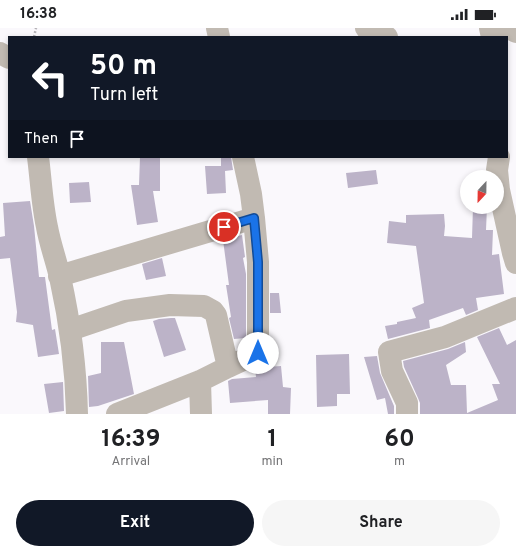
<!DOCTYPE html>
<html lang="en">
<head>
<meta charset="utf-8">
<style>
	:root { --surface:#fff; --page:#f6f6f6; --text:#202124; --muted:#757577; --accent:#111827 }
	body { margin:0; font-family:Overpass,sans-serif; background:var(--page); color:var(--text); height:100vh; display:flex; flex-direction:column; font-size:15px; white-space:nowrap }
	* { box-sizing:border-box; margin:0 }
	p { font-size:13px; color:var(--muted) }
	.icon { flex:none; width:22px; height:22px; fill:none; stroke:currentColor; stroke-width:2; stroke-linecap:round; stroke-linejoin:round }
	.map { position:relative; height:386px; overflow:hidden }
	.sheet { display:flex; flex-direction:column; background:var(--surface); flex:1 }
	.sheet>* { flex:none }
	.top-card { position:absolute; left:8px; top:8px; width:500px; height:122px; border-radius:0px; box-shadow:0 2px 6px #0003; background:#111827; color:#fff; overflow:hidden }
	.needle { width:26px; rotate:202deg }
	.tools { position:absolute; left:460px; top:142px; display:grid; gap:8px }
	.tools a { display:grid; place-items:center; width:44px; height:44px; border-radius:50%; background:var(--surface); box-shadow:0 2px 6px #0003; font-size:20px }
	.pin { position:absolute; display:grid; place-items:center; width:34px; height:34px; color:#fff; margin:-17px; border:2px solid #fff; border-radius:50%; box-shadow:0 1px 4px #0007 }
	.me { position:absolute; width:44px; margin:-22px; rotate:0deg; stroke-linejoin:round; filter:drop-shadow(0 0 3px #0008) }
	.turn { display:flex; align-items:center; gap:14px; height:84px; padding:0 16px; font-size:18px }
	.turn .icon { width:52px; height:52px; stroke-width:2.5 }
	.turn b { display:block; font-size:28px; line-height:34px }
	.then { display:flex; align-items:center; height:38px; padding:0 16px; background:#0003; gap:8px; font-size:15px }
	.eta { display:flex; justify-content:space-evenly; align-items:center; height:68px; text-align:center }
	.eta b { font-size:24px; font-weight:700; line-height:28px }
	.button { display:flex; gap:8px; margin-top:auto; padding:8px 16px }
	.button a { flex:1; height:46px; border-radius:24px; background:var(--accent); color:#fff; font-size:16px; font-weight:700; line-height:46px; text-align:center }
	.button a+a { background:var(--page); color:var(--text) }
	.status { display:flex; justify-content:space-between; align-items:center; height:28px; padding:0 20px; background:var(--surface); direction:ltr }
	.status svg { height:11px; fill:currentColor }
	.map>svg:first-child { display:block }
	.building { fill:#bcb3c8 }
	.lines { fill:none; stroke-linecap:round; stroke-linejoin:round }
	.path { stroke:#b3b0b5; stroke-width:2.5; stroke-dasharray:2 2; stroke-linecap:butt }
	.minor { stroke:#c1bab2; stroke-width:22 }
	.route-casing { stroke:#114b97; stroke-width:10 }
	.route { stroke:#1a73e8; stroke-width:7 }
</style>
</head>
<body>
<div class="status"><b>16:38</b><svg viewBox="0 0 49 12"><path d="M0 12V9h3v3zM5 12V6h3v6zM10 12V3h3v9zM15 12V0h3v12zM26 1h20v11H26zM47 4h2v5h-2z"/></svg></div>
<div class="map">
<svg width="516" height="386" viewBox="0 0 516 386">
	<rect width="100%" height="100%" fill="#faf8fc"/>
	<path class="building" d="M140,129H160V163H153L158,194L137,197L131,157H139Z
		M221,129H231L233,142L225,143L226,165L207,166L205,138H221Z
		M376,142L378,156L348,160L346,145Z
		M89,154L91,174L70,175L69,155Z
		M30,173L34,198L39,249H45L52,302L55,301L59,326L38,329L33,297L16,294L17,284L10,230L0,231V209L5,208L3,175Z
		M473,179H487L486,202H493L492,227L499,226L504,266L476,270L478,282L466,287L463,280L429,292L430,300L388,311L385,298L397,296V294L416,290L412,280L424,275L416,218L387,215L389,193L406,195V187L444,186L445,198L444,208L472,210Z
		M242,207L245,229L243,230L246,246V310L234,311L229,290L231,289L226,257H229L223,212Z
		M162,230L166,248L146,252L142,236Z
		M270,265H279L281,285H270Z
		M171,290H175L186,322L164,329L153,293L159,291Z
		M499,300L507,317L516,312V386H420V375L418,370L404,339L403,333L448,321L465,314L466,324L446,337L451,357H466L467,385L498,372L492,356H500L477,309Z
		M101,314H124L134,366L98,378L89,379L88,348L101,345Z
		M349,326L350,366H337V378L317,379L316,327Z
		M377,328L380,345L394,378V386H388L385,370L377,372L364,329Z
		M281,338L283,359L291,360L290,386H268V372L230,375L228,353L232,351L256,349L255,340Z
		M63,354L64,383L49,385L44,356Z"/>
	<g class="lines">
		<path class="path" d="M34,9L36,0"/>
		<path class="minor" d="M217,0L219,9
			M366,0L387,9
			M490,0L492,9
			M509,0L516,4
			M0,25L9,30
			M38,129C41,152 42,176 47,199C50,216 56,232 60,249C70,294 76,340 77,386
			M499,129L497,142L499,162L513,225L516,235
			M59,248L254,190
			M70,302L126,283L170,277L204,278L213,283L216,287L228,339
			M200,353L201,386
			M117,386L200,353L228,339L258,325V234L254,190L251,166L243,129
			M407,386V375L392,343L389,324L445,309L516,280"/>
	</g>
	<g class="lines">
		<g class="route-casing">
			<path id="route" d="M224,199L254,190L258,234V325"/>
		</g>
		<use href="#route" class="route"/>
	</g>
</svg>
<div class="tools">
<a><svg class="needle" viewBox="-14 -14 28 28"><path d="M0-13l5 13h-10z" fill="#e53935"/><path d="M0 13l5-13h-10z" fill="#757577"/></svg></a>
</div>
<div class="pin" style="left:224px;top:199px;background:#d93025"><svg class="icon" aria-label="arrive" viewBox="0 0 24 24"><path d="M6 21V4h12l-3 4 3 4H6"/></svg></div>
<svg class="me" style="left:258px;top:325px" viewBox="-20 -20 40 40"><circle r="19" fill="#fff"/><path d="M0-13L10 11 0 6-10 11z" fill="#1a73e8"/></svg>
<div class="top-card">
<div class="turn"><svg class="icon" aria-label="left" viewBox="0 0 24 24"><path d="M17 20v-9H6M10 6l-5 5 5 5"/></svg><div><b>50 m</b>Turn left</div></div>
<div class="then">Then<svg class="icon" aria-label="arrive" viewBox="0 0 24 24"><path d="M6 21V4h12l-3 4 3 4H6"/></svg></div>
</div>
</div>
<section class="sheet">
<div class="eta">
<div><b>16:39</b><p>Arrival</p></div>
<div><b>1</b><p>min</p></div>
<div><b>60</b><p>m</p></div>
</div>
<div class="button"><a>Exit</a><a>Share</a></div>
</section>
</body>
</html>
